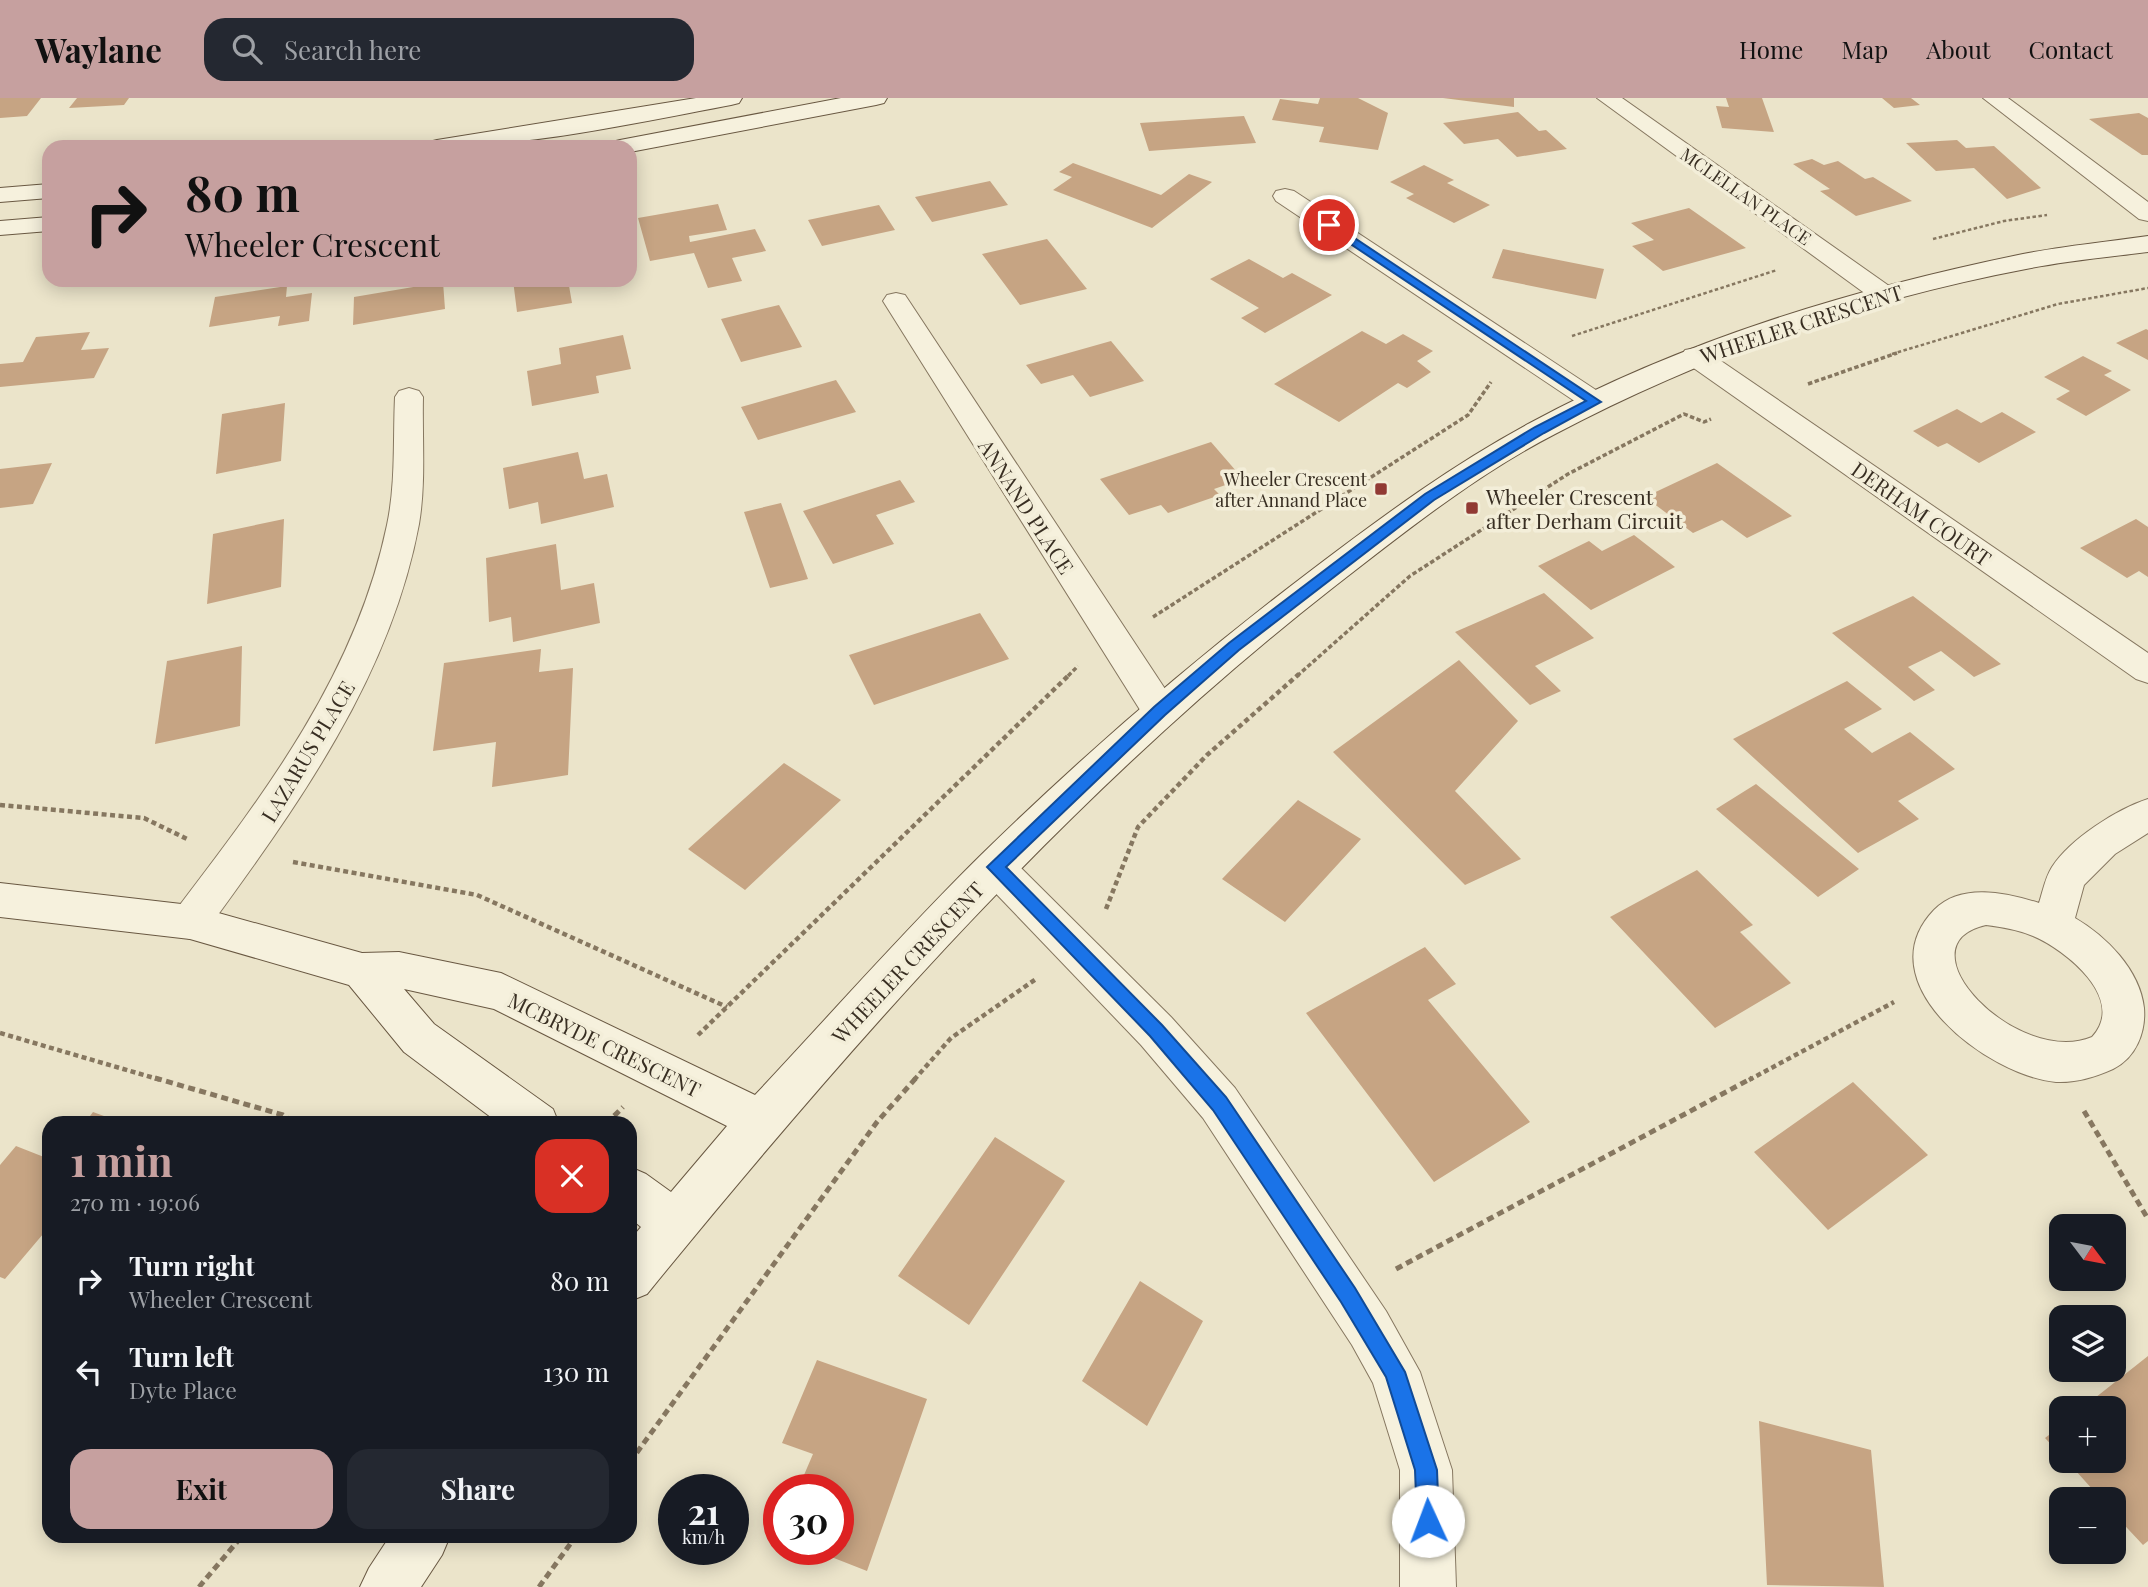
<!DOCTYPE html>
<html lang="en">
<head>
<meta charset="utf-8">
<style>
	:root { --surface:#171b24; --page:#242831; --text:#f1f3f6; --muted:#9ea1a6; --accent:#c6a09f }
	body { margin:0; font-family:"Playfair Display",serif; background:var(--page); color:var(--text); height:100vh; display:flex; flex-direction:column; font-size:26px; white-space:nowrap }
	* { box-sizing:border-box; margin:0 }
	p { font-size:23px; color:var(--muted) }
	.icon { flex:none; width:38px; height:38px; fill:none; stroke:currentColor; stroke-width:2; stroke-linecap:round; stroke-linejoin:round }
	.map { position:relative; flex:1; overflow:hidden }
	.sheet { position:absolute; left:42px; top:1018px; width:595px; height:427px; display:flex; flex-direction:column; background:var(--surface); border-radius:21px; box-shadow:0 4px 18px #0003 }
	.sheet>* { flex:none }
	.guide { position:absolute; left:42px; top:42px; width:595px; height:147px; border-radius:21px; box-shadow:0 4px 18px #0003; background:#c6a09f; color:#111; overflow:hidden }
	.needle { width:46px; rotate:122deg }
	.tools { position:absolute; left:2049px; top:1116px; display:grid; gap:14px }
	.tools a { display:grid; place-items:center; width:77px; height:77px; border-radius:14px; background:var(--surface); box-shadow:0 4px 18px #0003; font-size:35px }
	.speed { position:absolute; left:658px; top:1376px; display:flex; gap:14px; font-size:35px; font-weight:700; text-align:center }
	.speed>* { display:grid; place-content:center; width:91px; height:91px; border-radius:50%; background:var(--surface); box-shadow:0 4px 18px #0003; line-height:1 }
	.speed small { font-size:18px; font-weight:400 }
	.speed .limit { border:10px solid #d22; background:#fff; color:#111 }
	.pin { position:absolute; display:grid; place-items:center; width:60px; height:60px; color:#fff; margin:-30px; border:4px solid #fff; border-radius:50%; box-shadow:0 2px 7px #0007 }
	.me { position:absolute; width:77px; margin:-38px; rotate:358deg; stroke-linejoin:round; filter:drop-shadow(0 0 5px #0008) }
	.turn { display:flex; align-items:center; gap:24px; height:147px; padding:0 28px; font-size:32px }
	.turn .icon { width:91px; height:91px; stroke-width:2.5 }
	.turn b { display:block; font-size:49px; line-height:60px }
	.round { display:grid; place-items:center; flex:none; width:74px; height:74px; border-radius:21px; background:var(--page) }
	.headline { display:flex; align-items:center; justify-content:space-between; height:119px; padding:0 28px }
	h1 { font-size:42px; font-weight:700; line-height:52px; color:var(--accent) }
	.primary-button { display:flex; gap:14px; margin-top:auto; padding:14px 28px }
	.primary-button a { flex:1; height:80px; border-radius:21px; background:var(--accent); color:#111; font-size:28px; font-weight:700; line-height:80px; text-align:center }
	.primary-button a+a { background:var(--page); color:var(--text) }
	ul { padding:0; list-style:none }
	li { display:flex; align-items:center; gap:21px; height:91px; padding:0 28px }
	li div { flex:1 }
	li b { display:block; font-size:26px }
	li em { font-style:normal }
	header { display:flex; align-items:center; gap:42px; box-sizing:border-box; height:98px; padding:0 35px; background:var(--accent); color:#111 }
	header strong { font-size:33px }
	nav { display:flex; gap:38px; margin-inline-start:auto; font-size:24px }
	.search { width:490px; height:63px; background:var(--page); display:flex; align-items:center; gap:18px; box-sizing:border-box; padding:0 24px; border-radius:21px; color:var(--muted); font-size:26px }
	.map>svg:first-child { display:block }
	.building { fill:#c6a483 }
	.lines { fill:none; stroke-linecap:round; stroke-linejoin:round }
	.street-casing { stroke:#867760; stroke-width:2 }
	.secondary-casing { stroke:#695842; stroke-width:2 }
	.path-far3 { stroke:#867760; stroke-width:2.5; stroke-dasharray:3.5 2.5; stroke-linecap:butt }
	.path-far2 { stroke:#867760; stroke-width:3.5; stroke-dasharray:4.5 2.5; stroke-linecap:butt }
	.path-far1 { stroke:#867760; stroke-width:4.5; stroke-dasharray:5 3.5; stroke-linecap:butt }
	.path { stroke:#867760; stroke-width:5; stroke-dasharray:7 4.5; stroke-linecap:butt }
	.street { fill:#f6f1dd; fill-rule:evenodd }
	.secondary { fill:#f6f1dd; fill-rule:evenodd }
	.route { fill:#1a73e8; stroke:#114b97; stroke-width:2 }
	.poi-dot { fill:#913a34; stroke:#f3eed9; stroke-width:2.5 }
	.labels { text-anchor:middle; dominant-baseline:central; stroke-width:7; stroke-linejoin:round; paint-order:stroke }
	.far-street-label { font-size:18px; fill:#382e22; stroke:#f3eed9 }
	.far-poi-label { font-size:18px; fill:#382e22; stroke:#f3eed9; text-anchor:end }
	.street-label { font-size:21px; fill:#382e22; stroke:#f3eed9 }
	.poi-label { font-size:21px; fill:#382e22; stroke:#f3eed9; text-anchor:start }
</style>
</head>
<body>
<header>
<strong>Waylane</strong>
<div class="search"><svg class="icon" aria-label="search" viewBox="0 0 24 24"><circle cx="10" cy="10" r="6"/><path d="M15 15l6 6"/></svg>Search here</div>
<nav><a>Home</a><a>Map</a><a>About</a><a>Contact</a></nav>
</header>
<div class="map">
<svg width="2148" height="1489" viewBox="0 0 2148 1489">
	<rect width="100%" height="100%" fill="#ebe4ca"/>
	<path class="building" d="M0,0H41L27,18L0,20Z
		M77,0H129L124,7L69,10Z
		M1320,0H1358L1388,15L1378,52L1319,44L1324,29L1272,22L1280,1L1318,6Z
		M1443,0H1514V9Z
		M1726,0H1762L1774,34L1722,30L1716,8L1729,9Z
		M1882,0H1911L1920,7L1894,10Z
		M1518,14L1539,33L1546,32L1567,51L1517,59L1498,41L1464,46L1443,25Z
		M2139,15L2148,20V57H2142L2089,21Z
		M1244,18L1256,45L1149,53L1140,25Z
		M1957,42L1966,50L1994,48L2041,90L2007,101L1974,70L1936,73L1906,45Z
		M1812,61L1824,67L1838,63L1865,81L1873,79L1912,103L1856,118L1820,93L1830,91L1793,66Z
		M1073,65L1161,97L1189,76L1212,84L1152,130L1053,92L1072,79L1059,74Z
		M1424,67L1454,82L1447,85L1490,107L1454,125L1406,100L1414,96L1390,84Z
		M990,83L1008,107L932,124L915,99Z
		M718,106L727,132L689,138L690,144L755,131L766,153L732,160L742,183L708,190L694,155L650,163L638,120Z
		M879,107L895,132L822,148L808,122Z
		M1689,110L1746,150L1663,173L1632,148L1654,142L1631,125Z
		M1047,141L1087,191L1020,207L982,156Z
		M1503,151L1604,171L1596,201L1492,180Z
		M1249,161L1283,180L1292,175L1332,197L1265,235L1241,220L1259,210L1210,181Z
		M513,182H568L572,205L517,214Z
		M443,184L445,211L353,227L354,199Z
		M287,188L286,199L312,195L309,223L278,228L280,218L209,229L215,199Z
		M779,207L802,249L741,264L721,221Z
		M2146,231L2148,232V262L2116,245Z
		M1362,233L1386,246L1403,236L1433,253L1417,263L1431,274L1407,290L1398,285L1339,324L1274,286Z
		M90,234L81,252L109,250L94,280L0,289V266L23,264L36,239Z
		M623,237L631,271L596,278L599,295L532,308L527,273L561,266L559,250Z
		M1111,243L1144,283L1090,299L1073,277L1041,286L1026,267Z
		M2083,258L2112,273L2104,277L2131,292L2086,318L2056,301L2070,293L2044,279Z
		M836,282L856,314L758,342L741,309Z
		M285,305L281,363L216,376L222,316Z
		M1957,311L1981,325L2002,314L2036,334L1979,365L1947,345L1938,349L1913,333Z
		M1211,344L1243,381L1214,391L1220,397L1168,415L1161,407L1129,417L1100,381Z
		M578,354L584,381L607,376L614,409L541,426L538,404L509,411L503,370Z
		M52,365L33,406L0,410V371Z
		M1717,365L1792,418L1747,440L1722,422L1693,435L1645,399Z
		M900,382L915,404L876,417L894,446L833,466L803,413Z
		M781,405L808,481L770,490L744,414Z
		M284,421L281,489L207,506L213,436Z
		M2136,421L2148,429V479L2139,473L2127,480L2080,450Z
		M1634,437L1675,469L1591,512L1538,468L1589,443L1602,453Z
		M556,446L561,492L594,485L600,525L513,544L511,519L489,524L486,460Z
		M1544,495L1594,540L1535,568L1561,593L1530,607L1455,534Z
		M1913,498L2001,566L1974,579L1941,553L1908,569L1935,592L1914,603L1832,535Z
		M980,515L1009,561L874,607L849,557Z
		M242,548L240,628L155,646L167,563Z
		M541,551L539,574L573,570L568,677L492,689L496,644L433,653L444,565Z
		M1459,562L1518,623L1455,693L1521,761L1465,787L1333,654Z
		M1847,583L1882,611L1844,631L1872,655L1910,634L1955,671L1898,703L1919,721L1858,755L1733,641Z
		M784,665L841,702L745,792L688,751Z
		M1756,686L1859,771L1818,799L1716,711Z
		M1298,702L1361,741L1285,824L1222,781Z
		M1697,772L1753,827L1740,834L1791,885L1715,930L1610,819Z
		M1425,849L1456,886L1428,902L1530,1024L1434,1084L1306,915Z
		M1853,984L1928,1057L1828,1132L1754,1054Z
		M93,1014L123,1025V1026H84Z
		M995,1039L1065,1083L969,1227L898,1178Z
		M16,1048L49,1061V1129L5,1181L0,1179V1067Z
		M1140,1183L1203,1223L1147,1328L1082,1283Z
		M2148,1258V1443L2143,1447L2114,1416V1402H2102L2067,1363H2114V1311H2081Z
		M817,1262L927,1301L867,1473L811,1451H838V1391H798L813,1356L782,1345Z
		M1759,1323L1871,1352L1884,1489L1767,1487Z
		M2062,1327V1358L2045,1340Z"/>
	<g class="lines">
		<g class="street-casing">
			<path id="street" d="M1597,0H1622L1892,190L1896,196L1892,202L1883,204L1874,202Z
				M1983,0H2008L2148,104V123L2139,121Z
				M1285,91L1294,93L1605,298L1609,304L1605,310L1595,313L1585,310L1276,103L1273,98L1276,93Z
				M896,195L905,197L909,203L1173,603L1178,613L1173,623L1160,626L1147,623L883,203L887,197Z
				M1695,250L1705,252L2148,555V585L2136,581L1685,264L1681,258L1685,252Z
				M409,290L419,293L423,299C422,341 426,385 419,426C390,582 295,711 204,836L190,841L176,836L170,824L176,812C266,694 356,576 387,427C396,385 393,341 395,299L399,293Z
				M2148,701V735L2115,756L2084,787L2075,820C2106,838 2140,872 2144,910C2146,934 2136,960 2113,971C2095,979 2076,985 2056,984C1989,978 1864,885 1934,812C1961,784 2007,795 2039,805C2043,793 2045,780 2052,769C2070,741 2117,711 2148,701ZM1986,827C2002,829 2019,832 2033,838C2066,852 2127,901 2092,939C2018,970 1897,847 1986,827Z
				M995,753L1009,758L1171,919L1235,990L1386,1213L1420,1274L1452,1372L1456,1489H1400V1372L1373,1285L1352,1247L1203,1020L1141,947L981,780L975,769L981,758Z"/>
		</g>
		<g class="secondary-casing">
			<path id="secondary" d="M696,0H742L739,5L731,7C630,26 528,49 425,49L429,44L437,42Z
				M841,0H887L884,5L876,7L630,54V49H608L612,44L620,42Z
				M49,86V100L0,104V90Z
				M49,119V133L0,137V123Z
				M2148,138V154C2108,159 2066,163 2026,171C1862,202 1703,258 1555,336C1474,378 1402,436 1330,492C1071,695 854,942 647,1196L630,1203V1142L641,1129L630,1120V1069L646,1076L671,1094L727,1028L494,911L404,891L434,926L553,1011L559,1026H500L404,954L349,887L190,841L0,819V785L190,807L362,855L399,854L501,875L755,997C830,917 903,834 981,757C1085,655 1197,559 1313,471C1383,418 1452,367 1530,325C1683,242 1852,191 2023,156C2064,148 2106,144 2148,138Z
				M390,1438H450L442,1457L421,1489H360L369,1470Z"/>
		</g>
		<path class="path-far3" d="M1933,141L2004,123L2047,117
			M1572,238L1777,172
			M1892,256L2058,206L2148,190"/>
		<path class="path-far2" d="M1808,286L1897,255
			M1153,519L1468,317L1491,284
			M1068,578L1078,568
			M1297,578L1410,478L1568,376L1684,316L1704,324L1711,321"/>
		<path class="path-far1" d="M0,707L144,720L189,742
			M293,764L477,797L727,909
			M1106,811L1138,729L1207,657L1299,576
			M0,935L161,982
			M698,937L1070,576
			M914,982L951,940L1036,881
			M1749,982L1894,904"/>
		<path class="path" d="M155,980L283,1017L296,1026
			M2084,1013L2148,1121
			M606,1026L623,1009
			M1396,1171L1752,980
			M630,1364L877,1024L916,980
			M199,1489L242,1438
			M539,1489L576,1438"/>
		<use href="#street" class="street"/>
		<use href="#secondary" class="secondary"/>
	</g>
	<path class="route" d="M1325,125H1332L1601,304L1544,335L1434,402L1239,552L1165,617L1006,769L1162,927L1226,999L1355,1190L1405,1274L1437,1372L1439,1423L1436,1431L1428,1434L1420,1431L1417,1423L1415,1372L1386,1279L1341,1204L1213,1012L1150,938L987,769L1154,609L1229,545L1425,396L1535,329L1586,303L1325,129Z"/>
	<g class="poi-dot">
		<rect x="1374" y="384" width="14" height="14" rx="3.5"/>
		<rect x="1465" y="403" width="14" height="14" rx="3.5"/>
	</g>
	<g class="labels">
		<g class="far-street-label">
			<text transform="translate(1746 98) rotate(35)">MCLELLAN PLACE</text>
		</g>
		<g class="far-poi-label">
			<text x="1367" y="381">Wheeler Crescent<tspan x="1367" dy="21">after Annand Place</tspan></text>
		</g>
		<g class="street-label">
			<text transform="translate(1801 225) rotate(-18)">WHEELER CRESCENT</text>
			<text transform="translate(1027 408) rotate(57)">ANNAND PLACE</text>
			<text transform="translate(1922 415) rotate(35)">DERHAM COURT</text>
			<text transform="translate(307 653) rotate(-59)">LAZARUS PLACE</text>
			<text transform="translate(907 864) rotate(-47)">WHEELER CRESCENT</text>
			<text transform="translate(605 946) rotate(26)">MCBRYDE CRESCENT</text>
		</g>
		<g class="poi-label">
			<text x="1486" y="398">Wheeler Crescent<tspan x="1486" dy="24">after Derham Circuit</tspan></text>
		</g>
	</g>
</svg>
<div class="tools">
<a><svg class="needle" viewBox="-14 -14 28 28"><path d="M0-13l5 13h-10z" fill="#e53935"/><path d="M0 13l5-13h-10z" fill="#9ea1a6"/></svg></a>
<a><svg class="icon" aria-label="layers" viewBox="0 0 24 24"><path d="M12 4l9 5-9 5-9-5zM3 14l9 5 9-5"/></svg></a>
<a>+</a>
<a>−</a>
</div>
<div class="speed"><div>21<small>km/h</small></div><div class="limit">30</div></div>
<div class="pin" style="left:1329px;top:127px;background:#d93025"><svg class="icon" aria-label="arrive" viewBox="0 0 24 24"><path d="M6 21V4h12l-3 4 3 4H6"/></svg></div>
<svg class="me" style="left:1428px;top:1423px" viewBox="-20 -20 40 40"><circle r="19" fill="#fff"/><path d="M0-13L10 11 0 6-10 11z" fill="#1a73e8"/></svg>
<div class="guide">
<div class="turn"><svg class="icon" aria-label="right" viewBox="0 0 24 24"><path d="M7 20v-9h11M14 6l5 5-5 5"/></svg><div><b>80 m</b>Wheeler Crescent</div></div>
</div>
<section class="sheet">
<div class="headline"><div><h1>1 min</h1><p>270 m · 19:06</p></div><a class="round" style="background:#d93025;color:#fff"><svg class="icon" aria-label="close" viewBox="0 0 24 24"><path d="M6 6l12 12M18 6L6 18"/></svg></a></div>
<ul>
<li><svg class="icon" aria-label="right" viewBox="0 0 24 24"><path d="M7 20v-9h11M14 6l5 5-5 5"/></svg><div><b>Turn right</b><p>Wheeler Crescent</p></div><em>80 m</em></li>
<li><svg class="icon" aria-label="left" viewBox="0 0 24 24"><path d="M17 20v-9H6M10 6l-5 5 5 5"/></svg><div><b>Turn left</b><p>Dyte Place</p></div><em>130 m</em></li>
</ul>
<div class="primary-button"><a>Exit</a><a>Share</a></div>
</section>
</div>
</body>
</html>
